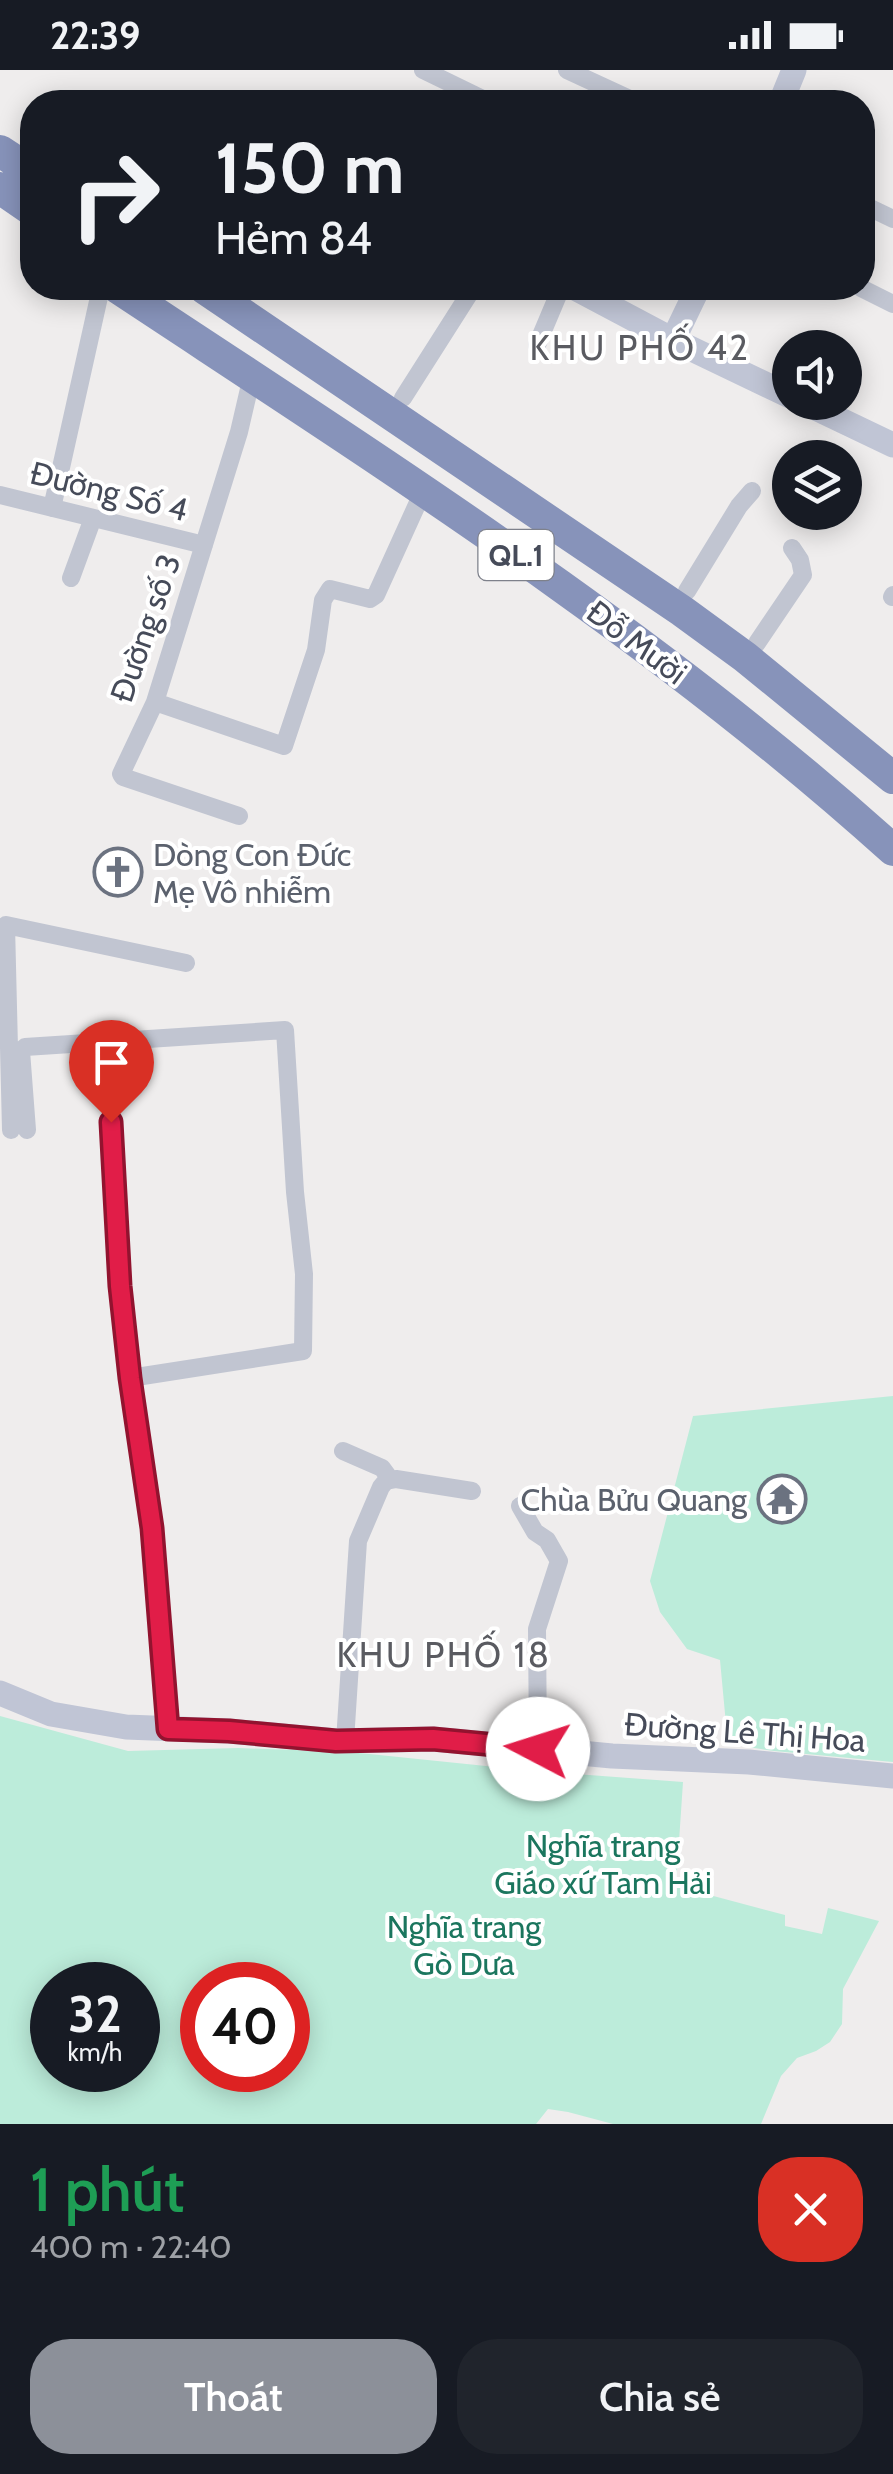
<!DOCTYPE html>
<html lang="vi">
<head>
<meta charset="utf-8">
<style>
	:root { --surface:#171b24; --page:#20242c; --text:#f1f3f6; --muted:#9ea1a6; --accent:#8c9099 }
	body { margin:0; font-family:Cabin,sans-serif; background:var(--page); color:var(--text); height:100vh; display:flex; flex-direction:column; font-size:38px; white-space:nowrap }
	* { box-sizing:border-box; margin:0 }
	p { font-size:32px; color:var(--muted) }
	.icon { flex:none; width:55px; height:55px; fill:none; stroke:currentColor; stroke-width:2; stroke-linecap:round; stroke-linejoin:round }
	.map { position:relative; height:2054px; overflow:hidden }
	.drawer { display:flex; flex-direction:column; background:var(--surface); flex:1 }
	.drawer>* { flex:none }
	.hud { position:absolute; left:20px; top:20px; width:855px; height:210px; border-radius:40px; box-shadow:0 5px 25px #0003; background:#171b24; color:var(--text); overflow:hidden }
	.controls { position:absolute; left:772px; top:260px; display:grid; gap:20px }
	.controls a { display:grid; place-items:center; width:90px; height:90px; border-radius:50%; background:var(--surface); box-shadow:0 5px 25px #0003; font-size:50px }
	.speed { position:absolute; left:30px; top:1892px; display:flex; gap:20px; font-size:50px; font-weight:700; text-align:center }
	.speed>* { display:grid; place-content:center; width:130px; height:130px; border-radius:50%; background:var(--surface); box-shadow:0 5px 25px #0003; line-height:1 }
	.speed small { font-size:25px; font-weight:400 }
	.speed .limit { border:15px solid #d22; background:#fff; color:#111 }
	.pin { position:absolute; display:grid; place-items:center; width:85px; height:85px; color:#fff; margin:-102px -42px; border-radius:50% 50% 50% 0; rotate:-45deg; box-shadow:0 0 10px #0007 }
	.pin .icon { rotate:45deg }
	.me { position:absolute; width:110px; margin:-55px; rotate:275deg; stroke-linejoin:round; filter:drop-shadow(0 0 8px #0008) }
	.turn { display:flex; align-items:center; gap:35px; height:210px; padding:0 30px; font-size:45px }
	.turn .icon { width:130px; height:130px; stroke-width:2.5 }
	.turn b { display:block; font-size:70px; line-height:85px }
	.round { display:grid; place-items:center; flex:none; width:105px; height:105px; border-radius:40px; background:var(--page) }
	.head { display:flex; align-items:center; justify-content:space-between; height:170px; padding:0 30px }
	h1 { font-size:60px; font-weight:600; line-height:75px; color:#1e9e55 }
	.action { display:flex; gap:20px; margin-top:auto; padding:20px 30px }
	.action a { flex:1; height:115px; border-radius:40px; background:var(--accent); color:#fff; font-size:40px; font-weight:600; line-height:115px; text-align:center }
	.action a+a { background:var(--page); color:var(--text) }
	.status { display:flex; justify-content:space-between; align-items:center; height:70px; padding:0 50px; background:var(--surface); direction:ltr }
	.status svg { height:28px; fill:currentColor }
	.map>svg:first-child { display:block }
	.green { fill:#bcecda; fill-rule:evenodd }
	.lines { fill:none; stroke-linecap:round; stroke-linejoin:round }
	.street { stroke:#c1c5d1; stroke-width:18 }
	.secondary { stroke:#c0c5d5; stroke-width:25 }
	.highway { stroke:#8793ba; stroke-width:32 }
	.route-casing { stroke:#92132f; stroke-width:25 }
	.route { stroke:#e11d48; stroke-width:18 }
	.labels { text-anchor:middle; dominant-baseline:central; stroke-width:8; stroke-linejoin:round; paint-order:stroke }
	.shield { fill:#fff; stroke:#7e818b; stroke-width:2.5 }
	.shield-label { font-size:30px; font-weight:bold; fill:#464b59 }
	.street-label { font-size:32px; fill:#464b59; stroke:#fff }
	.worship-label { font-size:32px; fill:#5b616d; stroke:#fff; text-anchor:start }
	.park-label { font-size:32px; fill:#1b765e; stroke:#fff }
	.neighbourhood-label { font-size:35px; letter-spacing:2.5px; fill:#5a5b61; stroke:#fff }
</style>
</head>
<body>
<div class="status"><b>22:39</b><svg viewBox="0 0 49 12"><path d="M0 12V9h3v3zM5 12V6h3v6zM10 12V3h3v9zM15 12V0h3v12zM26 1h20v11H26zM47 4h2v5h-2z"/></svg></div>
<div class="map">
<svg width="893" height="2054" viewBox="0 0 893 2054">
	<rect width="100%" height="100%" fill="#efeded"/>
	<path class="green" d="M893,1326V1692L774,1681L742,1676L727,1665L720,1590L687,1579L660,1542L650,1511L693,1346Z
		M0,1646L128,1681L238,1678L350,1682L535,1701L683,1712L676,1816L785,1845V1856L822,1864L828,1838L879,1851L843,1919L842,1954L830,1972L816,1981L797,1988L781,2006L761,2054H613L568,2042L548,2039L536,2054H0ZM52,1915H138V2000H52ZM202,1915H288V2000H202Z"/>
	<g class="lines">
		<path class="street" d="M423,0L489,32
			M567,0L636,32
			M862,134L893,149
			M861,218L893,234
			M537,275L561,218
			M403,328L473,218
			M0,425L204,475
			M52,438L101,218
			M71,508L93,448
			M687,521L739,436L752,421
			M892,527L893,525
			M757,573L803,505L800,490L792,478
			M155,632L284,676L316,580L323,530L330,519L370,529L376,525L425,417
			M239,746L123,707L121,704L155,632L239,362L252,306
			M107,972L121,1216L130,1308L153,1457L168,1659
			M11,1060L6,855L186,893
			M27,1060L21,981L25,977L285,960L295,1122L304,1204L303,1281L130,1308
			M343,1381L382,1398L390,1409
			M520,1436L535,1462L547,1470L559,1491L537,1559L538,1679
			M345,1671L358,1471L381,1417L386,1411L396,1409L472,1421"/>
		<path class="secondary" d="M781,32L794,0
			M575,218L673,270L790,326
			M673,270L698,218
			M803,332L893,375
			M0,1623L51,1644L126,1657L229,1661L337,1671L433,1669L612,1686L749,1692L893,1706"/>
		<path class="highway" d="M0,81L32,102
			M0,118L32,140
			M118,218C384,394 655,565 893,780
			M204,218L682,541L745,587L893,708"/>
	</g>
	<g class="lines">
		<g class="route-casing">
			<path id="route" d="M111,1052L120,1216L130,1308L152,1458L168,1659L229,1661L336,1671L433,1669L538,1679"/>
		</g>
		<use href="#route" class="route"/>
	</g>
	<defs>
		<g id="church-ring" transform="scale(2.5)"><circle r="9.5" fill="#fff" stroke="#6b7280" stroke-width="1.5"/><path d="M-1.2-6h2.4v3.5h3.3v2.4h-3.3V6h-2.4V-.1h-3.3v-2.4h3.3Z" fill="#6b7280"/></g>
		<g id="temple-ring" transform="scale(2.5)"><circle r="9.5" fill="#fff" stroke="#6b7280" stroke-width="1.5"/><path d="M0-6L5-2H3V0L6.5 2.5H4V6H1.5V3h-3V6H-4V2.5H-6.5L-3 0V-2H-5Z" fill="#6b7280"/></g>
	</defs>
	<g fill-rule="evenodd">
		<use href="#church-ring" x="118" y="802"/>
		<use href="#temple-ring" x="782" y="1429"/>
	</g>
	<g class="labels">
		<rect class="shield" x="478.5" y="460" width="75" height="50" rx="8"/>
		<g class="shield-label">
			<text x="516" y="485">QL.1</text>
		</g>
		<g class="street-label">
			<text transform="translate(109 421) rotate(14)">Đường Số 4</text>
			<text transform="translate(145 558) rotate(-71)">Đường số 3</text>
			<text transform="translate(637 572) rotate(37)">Đỗ Mười</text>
			<text transform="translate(745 1662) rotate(4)">Đường Lê Thị Hoa</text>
		</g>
		<g class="worship-label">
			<text x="153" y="784">Dòng Con Đức<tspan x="153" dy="37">Mẹ Vô nhiễm</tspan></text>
			<text x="747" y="1429" text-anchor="end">Chùa Bửu Quang</text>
		</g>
		<g class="park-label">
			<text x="603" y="1775">Nghĩa trang<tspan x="603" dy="37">Giáo xứ Tam Hải</tspan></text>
			<text x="464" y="1856">Nghĩa trang<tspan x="464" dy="37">Gò Dưa</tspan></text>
		</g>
		<g class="neighbourhood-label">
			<text x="640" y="277">KHU PHỐ 42</text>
			<text x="444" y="1584">KHU PHỐ 18</text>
		</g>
	</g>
</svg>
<div class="controls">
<a><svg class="icon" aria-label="sound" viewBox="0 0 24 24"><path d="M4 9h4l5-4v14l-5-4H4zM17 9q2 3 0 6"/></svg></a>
<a><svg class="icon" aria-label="layers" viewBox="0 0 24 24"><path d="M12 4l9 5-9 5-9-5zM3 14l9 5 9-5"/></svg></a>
</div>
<div class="speed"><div>32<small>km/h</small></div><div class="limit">40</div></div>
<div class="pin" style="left:111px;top:1052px;background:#d93025"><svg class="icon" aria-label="arrive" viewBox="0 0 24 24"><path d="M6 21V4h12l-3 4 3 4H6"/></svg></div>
<svg class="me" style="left:538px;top:1679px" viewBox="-20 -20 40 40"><circle r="19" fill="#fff"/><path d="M0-13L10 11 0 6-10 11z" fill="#e11d48"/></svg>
<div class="hud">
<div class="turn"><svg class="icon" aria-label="right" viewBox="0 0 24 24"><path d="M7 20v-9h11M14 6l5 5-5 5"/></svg><div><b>150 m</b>Hẻm 84</div></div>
</div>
</div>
<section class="drawer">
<div class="head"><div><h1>1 phút</h1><p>400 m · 22:40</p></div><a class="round" style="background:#d93025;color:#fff"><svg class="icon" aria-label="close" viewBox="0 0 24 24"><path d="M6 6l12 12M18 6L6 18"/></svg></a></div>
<div class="action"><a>Thoát</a><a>Chia sẻ</a></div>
</section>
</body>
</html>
